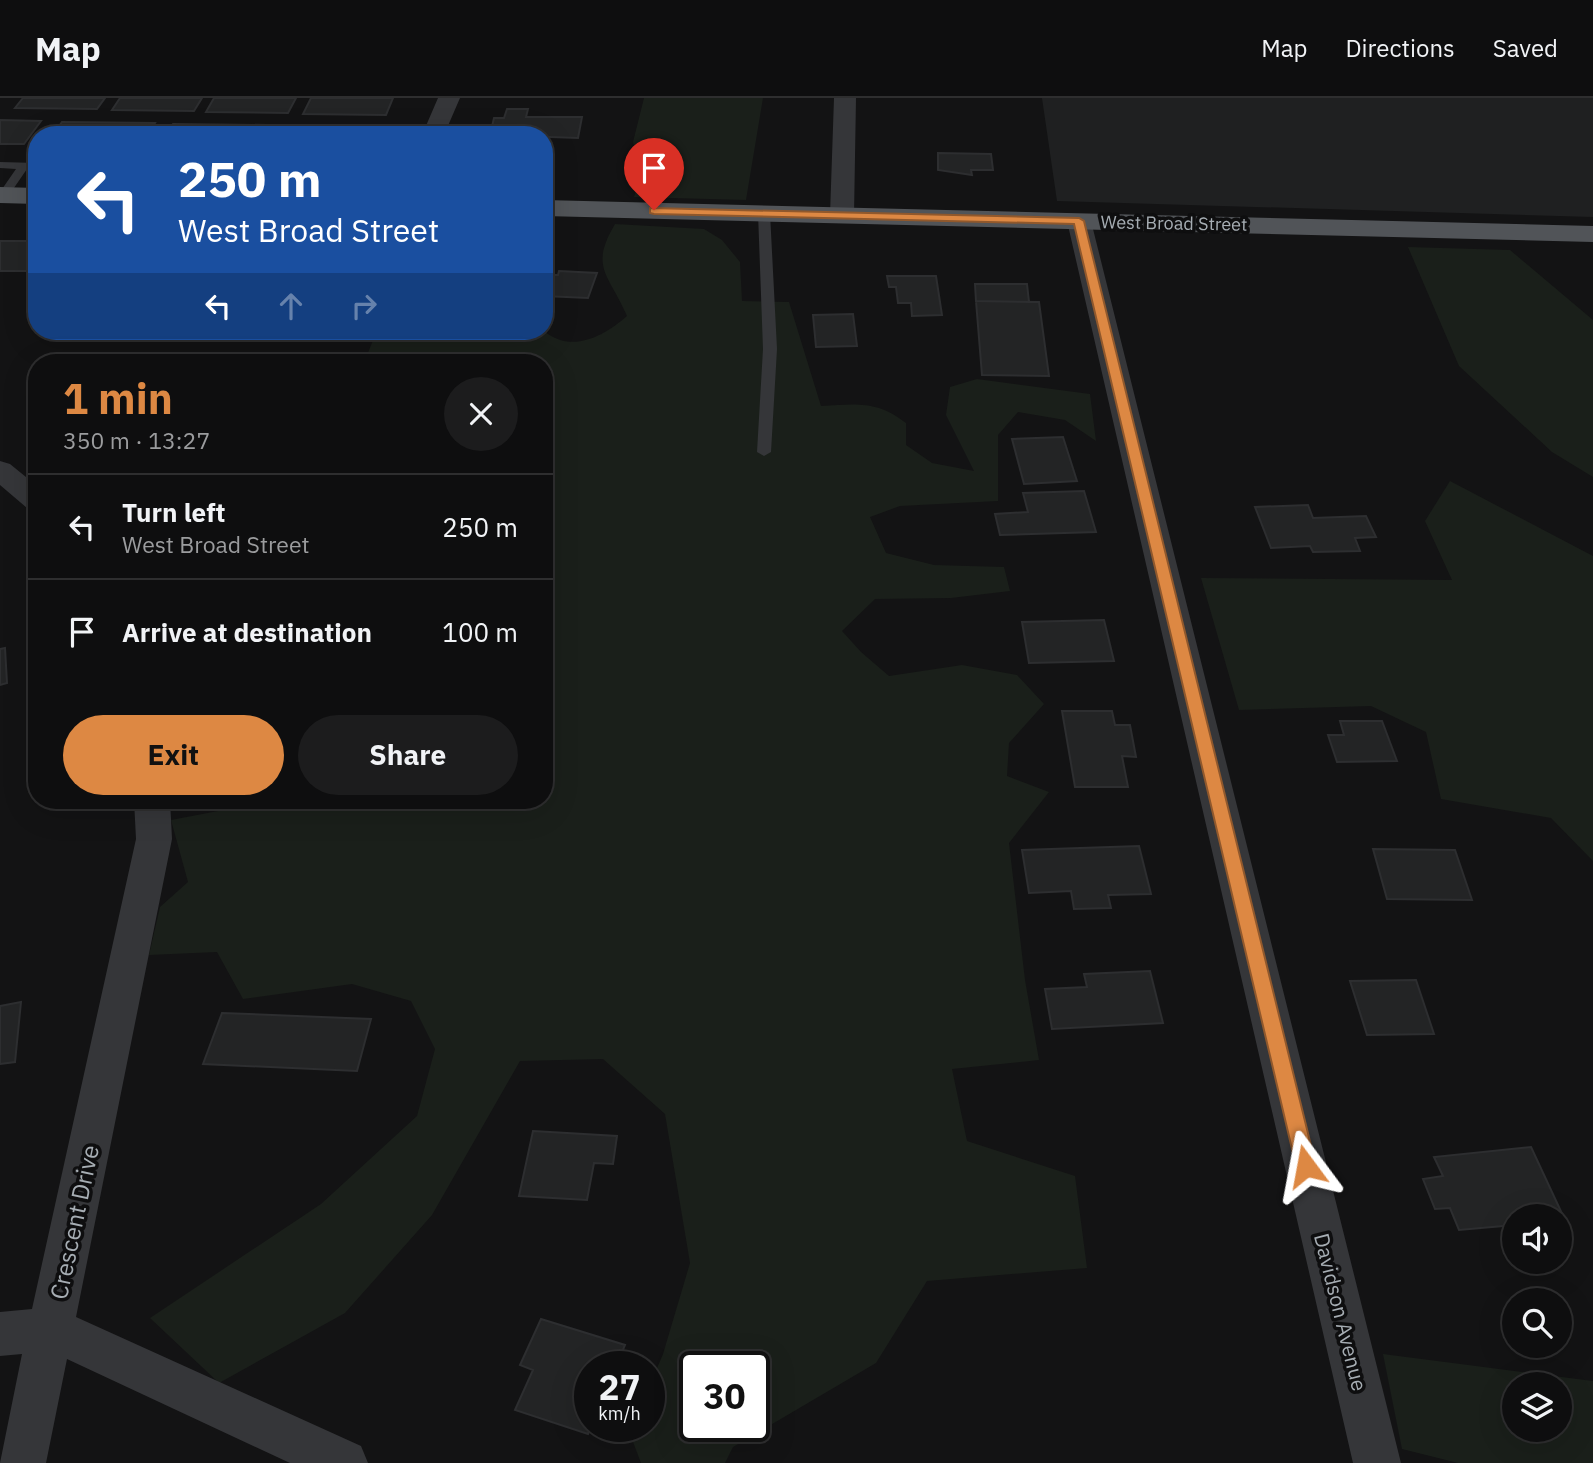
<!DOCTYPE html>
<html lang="en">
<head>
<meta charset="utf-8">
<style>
	:root { --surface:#0e0e0f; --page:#1c1c1d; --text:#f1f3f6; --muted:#9b9c9e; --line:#2e2e2f; --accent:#dd8843 }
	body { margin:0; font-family:"IBM Plex Sans",sans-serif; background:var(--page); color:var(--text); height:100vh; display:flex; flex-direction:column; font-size:26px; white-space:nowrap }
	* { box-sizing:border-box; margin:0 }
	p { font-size:23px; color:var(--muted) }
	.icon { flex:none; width:38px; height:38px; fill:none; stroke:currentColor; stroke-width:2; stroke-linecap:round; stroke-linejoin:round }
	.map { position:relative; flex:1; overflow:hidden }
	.drawer { position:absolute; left:28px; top:256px; width:525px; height:455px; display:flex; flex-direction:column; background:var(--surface); border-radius:28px; box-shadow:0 7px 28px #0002,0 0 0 2px var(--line) }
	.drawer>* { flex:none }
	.guide { position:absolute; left:28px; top:28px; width:525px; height:214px; border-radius:28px; box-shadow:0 7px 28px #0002,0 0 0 2px var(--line); background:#1a4fa0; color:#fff; overflow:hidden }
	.tools { position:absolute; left:1502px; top:1106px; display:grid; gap:14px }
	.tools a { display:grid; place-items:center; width:70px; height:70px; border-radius:50%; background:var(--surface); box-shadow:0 7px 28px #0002,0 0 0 2px var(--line); font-size:35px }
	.speed { position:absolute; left:574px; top:1253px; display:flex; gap:14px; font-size:35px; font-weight:700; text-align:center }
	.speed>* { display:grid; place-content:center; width:91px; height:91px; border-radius:50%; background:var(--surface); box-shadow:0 7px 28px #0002,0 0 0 2px var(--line); line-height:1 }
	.speed small { font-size:18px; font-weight:400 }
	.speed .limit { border:4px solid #111; border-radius:10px; background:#fff; color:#111 }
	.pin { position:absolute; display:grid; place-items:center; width:60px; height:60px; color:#fff; margin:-72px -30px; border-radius:50% 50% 50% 0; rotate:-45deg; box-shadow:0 0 7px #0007 }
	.pin .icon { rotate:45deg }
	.me { position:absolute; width:77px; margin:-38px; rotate:347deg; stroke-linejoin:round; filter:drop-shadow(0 0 5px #0008) }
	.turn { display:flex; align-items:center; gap:24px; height:147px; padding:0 35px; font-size:32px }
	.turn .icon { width:91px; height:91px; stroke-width:2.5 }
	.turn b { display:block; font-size:49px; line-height:60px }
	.lanes { display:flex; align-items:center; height:66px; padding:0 35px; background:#0003; justify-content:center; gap:35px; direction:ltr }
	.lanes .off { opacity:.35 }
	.round { display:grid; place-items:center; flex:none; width:74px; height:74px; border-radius:37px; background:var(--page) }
	.headline { display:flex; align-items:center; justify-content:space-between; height:119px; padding:0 35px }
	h1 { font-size:42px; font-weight:800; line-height:52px; color:var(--accent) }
	.action { display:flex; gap:14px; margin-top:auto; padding:14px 35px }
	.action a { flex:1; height:80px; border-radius:42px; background:var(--accent); color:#111; font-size:28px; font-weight:800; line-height:80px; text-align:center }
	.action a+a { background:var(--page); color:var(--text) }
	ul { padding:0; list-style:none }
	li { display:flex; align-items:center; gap:21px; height:105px; padding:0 35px; border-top:2px solid var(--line) }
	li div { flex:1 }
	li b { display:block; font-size:26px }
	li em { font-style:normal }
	header { display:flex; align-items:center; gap:42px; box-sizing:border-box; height:98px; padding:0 35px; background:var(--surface); border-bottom:2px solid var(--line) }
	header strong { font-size:33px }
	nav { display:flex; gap:38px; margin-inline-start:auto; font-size:24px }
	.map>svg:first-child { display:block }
	.built { fill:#1f2021 }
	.green { fill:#1a1f1a; fill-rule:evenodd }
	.building { fill:#232425; stroke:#2d2e30; stroke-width:2 }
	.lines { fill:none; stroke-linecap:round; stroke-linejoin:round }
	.lane { fill:#353639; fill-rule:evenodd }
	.street { fill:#353639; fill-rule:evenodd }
	.primary { fill:#515458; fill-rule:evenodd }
	.route { fill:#dd8843; stroke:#90582c; stroke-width:2 }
	.labels { text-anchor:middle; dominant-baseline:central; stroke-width:7; stroke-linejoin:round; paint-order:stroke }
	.far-street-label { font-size:18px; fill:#a6adb3; stroke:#0e0e0f }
	.street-label { font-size:21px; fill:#a6adb3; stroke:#0e0e0f }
	.near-street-label { font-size:24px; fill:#a6adb3; stroke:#0e0e0f }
</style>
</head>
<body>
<header>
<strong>Map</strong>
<nav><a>Map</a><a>Directions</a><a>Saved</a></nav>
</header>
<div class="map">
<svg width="1593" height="1365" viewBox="0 0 1593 1365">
	<rect width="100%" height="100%" fill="#131314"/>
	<path class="built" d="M1042,0H1593V119L1057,103Z"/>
	<path class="green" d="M644,0H763L746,102L634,99L642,76L633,44Z
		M615,126L704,131L722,142L740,164L742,203L789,204L821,308C856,306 877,302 906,325V347L932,365L974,373L946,317L950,289L977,281L1090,296L1096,343L1065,322L1018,314L998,337V403L900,408L870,419L886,455L934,467L1004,469L1010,493L951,500L875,501L842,533L861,554L889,578L962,567L1017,577L1044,606L1009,645L1007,678L1049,694L1009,745L1025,882L1039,962L952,971L967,1043L1075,1078L1087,1170L927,1183L876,1265L733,1349L725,1365H641L630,1336L633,1328H649V1289L663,1256L690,1165L665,1016L603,961L520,963L432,1117L345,1215L219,1285L150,1220L321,1106L417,1018L435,951L411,903L352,886L243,901L217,854L149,857L160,809L188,784L171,722L276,702H544V264H364L377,233H544C572,256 604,238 627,218C609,176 589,170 615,126ZM695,1269H754V1328H695Z
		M1408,149L1510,152L1593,222V379L1552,354L1459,268Z
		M1450,383L1593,458V763L1551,720L1441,701L1426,634L1371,608L1239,612L1201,480L1452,482L1425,423Z
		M1383,1256L1593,1283V1365H1458L1402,1351ZM1559,1286V1332H1514V1286Z"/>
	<path class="building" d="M23,0H105L97,11L15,10Z
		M120,0H202L194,13L112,12Z
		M214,0H296L288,15L206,14Z
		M311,0H393L386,17L303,16Z
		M507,11H528L526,19H582L578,40L490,37L494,20H504Z
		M0,22L41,23L24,46H0Z
		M62,24L155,25L148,37H53Z
		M173,26L267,27L262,37H167Z
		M286,28L380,29L377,37H282Z
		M938,55L991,56L993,72H971L972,77L938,72Z
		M0,143H37V173H0Z
		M559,173L597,175L588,200L544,198V177H558Z
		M887,178H936L942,217L912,218L911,205H898L896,189H889Z
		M975,186H1027L1029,204L976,203Z
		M976,203L1039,204L1049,278L982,277Z
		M853,216L857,248L816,249L813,217Z
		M1063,339L1077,383L1024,386L1012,341Z
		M1084,393L1096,434L1000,437L995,416L1028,414L1023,395Z
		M1308,407L1313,420L1366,418L1376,439L1355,440L1360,453L1313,454L1310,448L1271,450L1255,409Z
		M1104,522L1114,563L1029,565L1022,524Z
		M5,550L7,585L0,587V551Z
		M1062,613H1112L1115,627H1130L1136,659L1122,658L1128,689H1075Z
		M1340,623H1382L1397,663L1337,664L1328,637H1344Z
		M1139,748L1151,796L1108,797L1111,810L1074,811L1071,793L1029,795L1022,752Z
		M1373,751L1455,752L1472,802L1387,801Z
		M1150,873L1163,925L1052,931L1045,891L1087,889L1084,876Z
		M1416,882L1434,936L1367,937L1350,883Z
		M21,904L15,964L0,966V908Z
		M222,915L371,921L357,973L203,966Z
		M533,1033L617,1038L613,1066L594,1065L587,1102L519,1098Z
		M1531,1049L1565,1122L1559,1123V1118H1514V1127L1459,1132L1450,1110L1435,1111L1423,1081L1443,1078L1434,1059Z
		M541,1221L625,1247L616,1269H590L591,1328L588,1336L515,1312L533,1272L520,1267Z"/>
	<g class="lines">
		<path class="lane" d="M0,64L37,65V71H27L7,100L0,101V94L16,71L0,70Z
			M764,111L770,115L777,251L771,354L764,358L757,354L763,251L758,115Z"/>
		<path class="street" d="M438,0H460L444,37H422Z
			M834,0H856L854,117L850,122H834L830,117Z
			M1079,116L1087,118L1091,123L1401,1365H1353L1067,123L1071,118Z
			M0,363L10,366L37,388V413L27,410L0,387Z
			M134,702H170L172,741L76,1219L361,1348L368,1365H290L67,1261L46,1365H0L22,1256L0,1258V1214L32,1211L136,741Z"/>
		<path class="primary" d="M0,89L37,90V106L0,105Z
			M544,102L1593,128V144L544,118Z"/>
	</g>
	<path class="route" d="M650,110L1079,120L1084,123L1316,1068L1313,1074L1306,1077L1299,1074L1296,1068L1074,126L654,116L650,115Z"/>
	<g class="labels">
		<g class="far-street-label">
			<text transform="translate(1174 125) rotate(1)">West Broad Street</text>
		</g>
		<g class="street-label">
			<text transform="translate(1341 1214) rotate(76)">Davidson Avenue</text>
		</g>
		<g class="near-street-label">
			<text transform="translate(74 1124) rotate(-78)">Crescent Drive</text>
		</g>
	</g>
</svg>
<div class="tools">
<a><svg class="icon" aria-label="sound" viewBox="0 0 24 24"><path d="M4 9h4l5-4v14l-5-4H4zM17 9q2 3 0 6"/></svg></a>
<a><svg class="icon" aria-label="search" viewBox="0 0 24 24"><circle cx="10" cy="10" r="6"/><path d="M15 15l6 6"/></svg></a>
<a><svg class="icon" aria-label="layers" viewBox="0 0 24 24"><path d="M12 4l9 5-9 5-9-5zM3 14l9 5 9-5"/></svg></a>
</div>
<div class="speed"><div>27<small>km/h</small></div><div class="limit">30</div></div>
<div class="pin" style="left:654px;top:112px;background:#d93025"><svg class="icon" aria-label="arrive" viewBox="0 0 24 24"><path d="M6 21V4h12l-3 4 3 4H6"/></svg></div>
<svg class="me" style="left:1306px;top:1068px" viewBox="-20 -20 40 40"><path d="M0-17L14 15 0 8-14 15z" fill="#dd8843" stroke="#fff" stroke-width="4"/></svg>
<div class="guide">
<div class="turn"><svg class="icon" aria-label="left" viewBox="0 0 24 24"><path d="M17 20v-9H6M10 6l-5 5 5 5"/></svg><div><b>250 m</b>West Broad Street</div></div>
<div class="lanes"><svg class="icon" aria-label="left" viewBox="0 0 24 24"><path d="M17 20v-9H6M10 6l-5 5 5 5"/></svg><svg class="icon off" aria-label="ahead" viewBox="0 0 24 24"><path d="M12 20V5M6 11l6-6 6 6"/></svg><svg class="icon off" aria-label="right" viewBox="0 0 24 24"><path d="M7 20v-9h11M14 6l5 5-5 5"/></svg></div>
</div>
<section class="drawer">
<div class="headline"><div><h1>1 min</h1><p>350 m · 13:27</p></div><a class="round"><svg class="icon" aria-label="close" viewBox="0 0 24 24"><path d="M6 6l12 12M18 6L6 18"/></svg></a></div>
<ul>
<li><svg class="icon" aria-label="left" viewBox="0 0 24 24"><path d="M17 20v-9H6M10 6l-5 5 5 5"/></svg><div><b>Turn left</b><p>West Broad Street</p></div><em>250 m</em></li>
<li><svg class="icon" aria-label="arrive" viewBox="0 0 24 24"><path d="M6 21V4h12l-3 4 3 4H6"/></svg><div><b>Arrive at destination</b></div><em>100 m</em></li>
</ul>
<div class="action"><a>Exit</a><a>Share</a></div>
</section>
</div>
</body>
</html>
